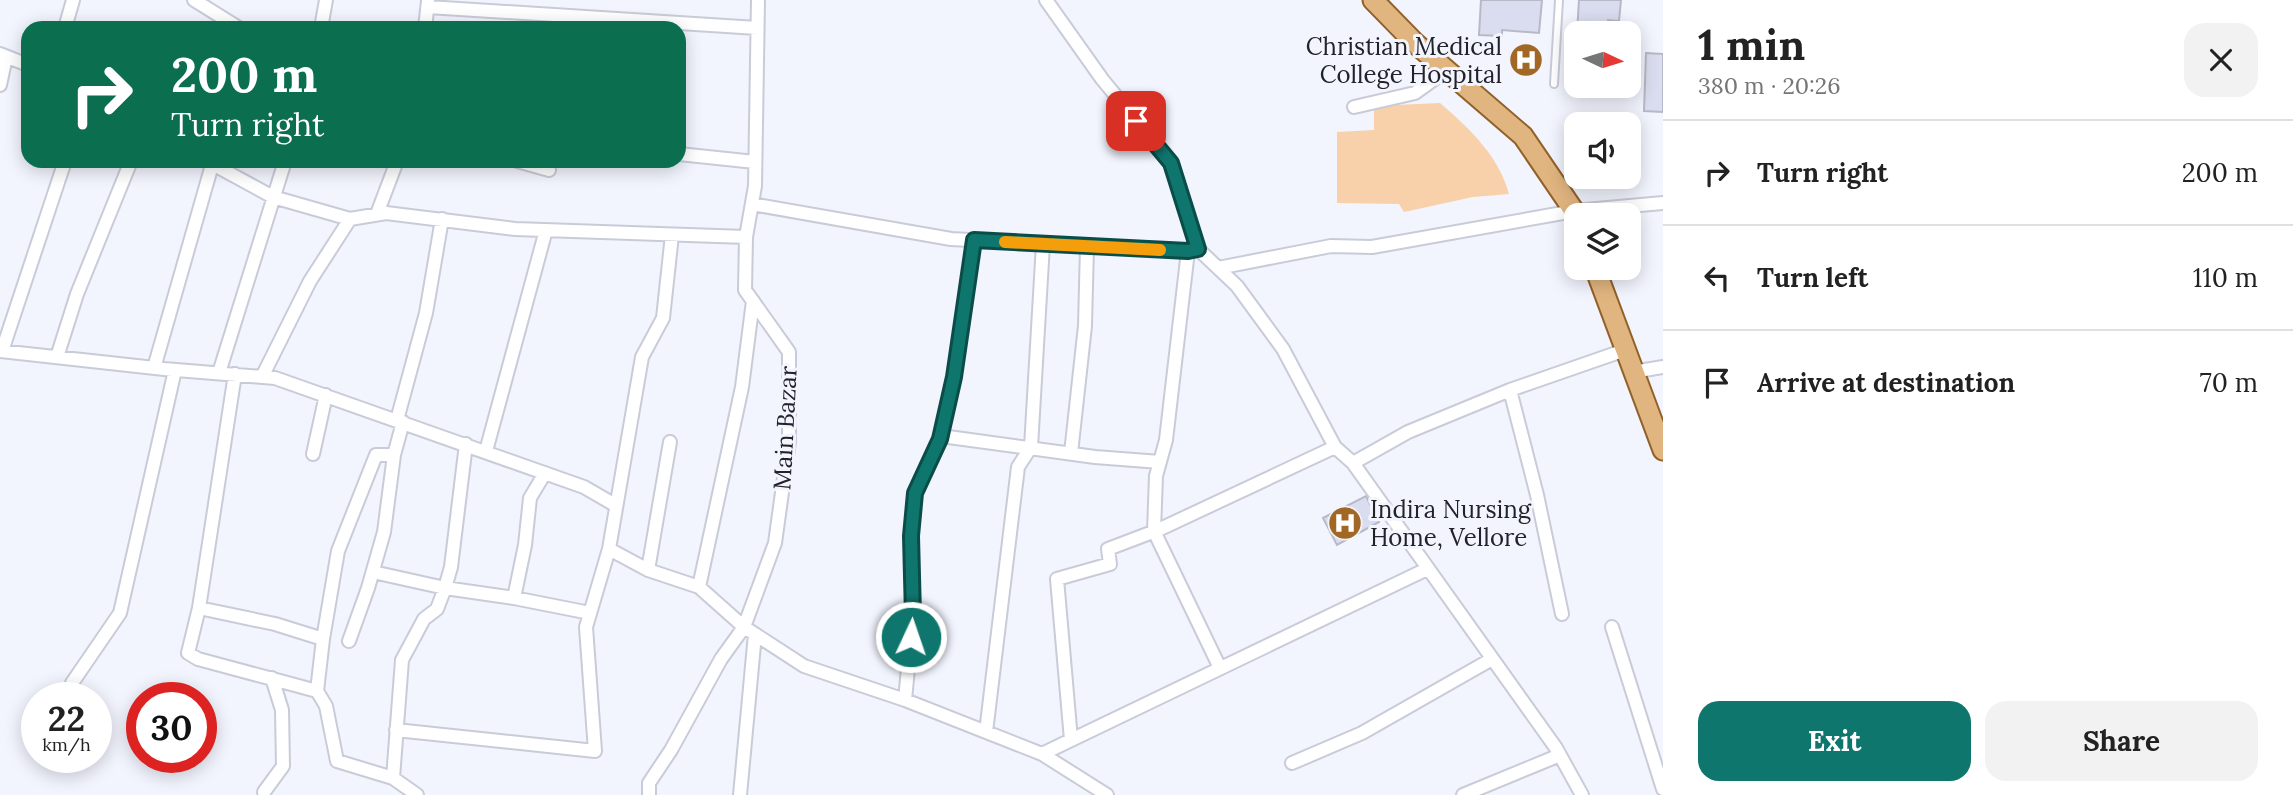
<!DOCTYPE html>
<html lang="en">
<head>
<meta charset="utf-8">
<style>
	:root { --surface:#fff; --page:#f2f2f2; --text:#222; --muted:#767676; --line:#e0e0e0; --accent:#0f766e }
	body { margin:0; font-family:Lora,serif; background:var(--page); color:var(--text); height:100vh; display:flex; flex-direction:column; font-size:26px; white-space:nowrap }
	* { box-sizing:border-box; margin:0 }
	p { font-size:23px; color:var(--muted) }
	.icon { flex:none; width:38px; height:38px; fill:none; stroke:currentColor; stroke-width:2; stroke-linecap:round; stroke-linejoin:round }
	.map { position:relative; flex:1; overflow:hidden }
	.sheet { display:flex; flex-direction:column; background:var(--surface); width:630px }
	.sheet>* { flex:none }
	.banner { position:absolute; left:21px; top:21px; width:665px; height:147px; border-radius:21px; box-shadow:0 4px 18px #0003; background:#0b6e4f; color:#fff; overflow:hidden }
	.needle { width:46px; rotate:94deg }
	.controls { position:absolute; left:1564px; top:21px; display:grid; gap:14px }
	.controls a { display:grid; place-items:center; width:77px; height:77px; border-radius:14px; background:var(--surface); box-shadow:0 4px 18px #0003; font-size:35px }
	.speed { position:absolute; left:21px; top:682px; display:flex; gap:14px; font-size:35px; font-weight:700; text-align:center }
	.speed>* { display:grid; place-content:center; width:91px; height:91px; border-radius:50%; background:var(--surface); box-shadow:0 4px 18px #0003; line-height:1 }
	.speed small { font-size:18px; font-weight:400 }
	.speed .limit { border:10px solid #d22; background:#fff; color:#111 }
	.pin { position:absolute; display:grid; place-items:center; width:60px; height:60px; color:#fff; margin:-30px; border-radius:14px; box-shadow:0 4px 10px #0006 }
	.me { position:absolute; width:77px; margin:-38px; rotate:3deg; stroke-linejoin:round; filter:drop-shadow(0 0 5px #0008) }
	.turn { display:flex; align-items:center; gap:24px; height:147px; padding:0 35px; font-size:32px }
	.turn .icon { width:91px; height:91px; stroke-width:2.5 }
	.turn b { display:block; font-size:49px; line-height:60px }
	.round { display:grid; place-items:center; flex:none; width:74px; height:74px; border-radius:21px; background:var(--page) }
	.summary { display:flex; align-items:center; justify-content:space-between; height:119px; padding:0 35px }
	h1 { font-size:42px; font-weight:800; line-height:52px }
	.cta { display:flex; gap:14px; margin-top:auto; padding:14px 35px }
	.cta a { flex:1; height:80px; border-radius:21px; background:var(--accent); color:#fff; font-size:28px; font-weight:800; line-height:80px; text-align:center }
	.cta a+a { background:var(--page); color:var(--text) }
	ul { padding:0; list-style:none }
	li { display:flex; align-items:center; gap:21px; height:105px; padding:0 35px; border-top:2px solid var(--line) }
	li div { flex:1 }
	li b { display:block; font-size:26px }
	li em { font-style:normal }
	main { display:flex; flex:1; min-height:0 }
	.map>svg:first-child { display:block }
	.green { fill:#f8d1aa }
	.building { fill:#d9ddef; stroke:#b7bac6; stroke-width:2 }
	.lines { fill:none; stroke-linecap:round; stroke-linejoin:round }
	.lane-casing { stroke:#c9ccd8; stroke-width:10 }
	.street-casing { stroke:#c9ccd8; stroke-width:16 }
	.primary-casing { stroke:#916129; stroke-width:23 }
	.lane { stroke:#fff; stroke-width:6 }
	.street { stroke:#fff; stroke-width:12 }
	.primary { stroke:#e1b57f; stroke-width:19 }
	.route-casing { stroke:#0a4d48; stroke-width:18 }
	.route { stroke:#0f766e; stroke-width:12 }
	.slow { stroke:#f59e0b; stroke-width:12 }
	.labels { text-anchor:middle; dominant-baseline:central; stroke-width:6; stroke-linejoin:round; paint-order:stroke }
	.poi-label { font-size:24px; fill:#222328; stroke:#f2f4fe; text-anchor:end }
	.street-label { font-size:24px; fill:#222328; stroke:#f2f4fe }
</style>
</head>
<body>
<main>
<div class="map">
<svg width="1663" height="795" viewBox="0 0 1663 795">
	<rect width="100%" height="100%" fill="#f2f4fe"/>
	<path class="green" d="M1440,103C1469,128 1499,156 1509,194L1473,197L1404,212L1399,204L1337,203V132L1374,130V106Z"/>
	<path class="building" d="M1481,0H1542L1539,33L1502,30V36L1479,35Z
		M1579,0H1621L1619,21L1608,20L1607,33H1577Z
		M1646,53L1663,54V112L1644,111Z
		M1366,496L1379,522L1337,545L1323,518Z"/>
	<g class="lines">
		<g class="lane-casing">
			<path id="lane" d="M1554,84L1559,0"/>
		</g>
		<g class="street-casing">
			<path id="street" d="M194,0L239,28
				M1046,0L1102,79L1171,163L1198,249L1237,286L1283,349L1335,447L1353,463L1556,748L1582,795
				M428,7L757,28
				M65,28L73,0
				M321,28L326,0
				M425,28L428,1
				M0,54L28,65
				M0,85L6,57
				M1354,107L1415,93L1447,70
				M679,154L755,162
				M207,161L273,197L350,219L386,213L515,229L746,237
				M517,161L549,170
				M752,204L951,239L1188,251L1198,249
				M377,214L397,161
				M974,240L954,377L940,439L915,493L911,536L913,616L905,700L1042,754L1427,569
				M1188,251L1166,440L1156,476L1154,531L1220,668
				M1218,268L1331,246L1372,247L1574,211L1663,203
				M0,351L164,369L275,378L584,487L615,505
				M2,351L65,161
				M57,357L77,294L131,161
				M154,368L212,165
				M1633,372L1663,367
				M219,373L285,161
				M235,374L199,608L188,653L198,659L317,691L326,706L337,761L393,778L417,795
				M262,377L310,281L350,219
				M1510,390L1537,495L1562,614
				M397,420L426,313L442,219
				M941,436L1095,457L1160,462
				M486,451L546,230
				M1071,453L1085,326L1087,246
				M313,454L326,395
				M1353,463L1408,432L1510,390L1625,350
				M609,549L648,570L699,587L744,627L804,666L905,700
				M648,570L670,442
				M373,572L445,588L514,598L590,613
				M699,587L742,387L753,301
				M514,598L525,545L530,498L545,473
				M199,608L275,624L323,639
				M1612,627L1663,789
				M349,641L368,588L384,532L394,455
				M72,683L120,613L175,370
				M317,691L323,639L338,551L376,455H394L403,422
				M396,730L595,751L586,627L609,549L642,357L663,318L672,235
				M986,732L1018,467L1031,447L1043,244
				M1071,740L1057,579L1110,564L1108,549L1158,530L1335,447
				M1042,754L1107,795
				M1292,763L1362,733L1492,659
				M393,778L402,660L424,619L437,609L445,588L451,567L466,444
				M264,792L283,766L282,710L272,678
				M649,795V783L671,750L721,659L744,627L775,543L789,442V352L745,290L746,237L755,186L758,0
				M740,795L755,634
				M1463,795L1560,755"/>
		</g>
		<g class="primary-casing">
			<path id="primary" d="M1373,0L1415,43L1523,136L1574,211L1577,219
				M1595,268L1663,450"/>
		</g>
		<use href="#lane" class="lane"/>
		<use href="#street" class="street"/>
		<use href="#primary" class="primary"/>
	</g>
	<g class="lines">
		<g class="route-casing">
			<path id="route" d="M911,637L913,616L911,536L915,493L940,439L954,377L974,240L1188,251L1198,249L1171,163L1136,121"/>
		</g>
		<use href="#route" class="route"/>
		<path class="slow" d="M1005,242L1160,250"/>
	</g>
	<defs>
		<g id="hospital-disc" transform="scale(1.75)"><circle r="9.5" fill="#a06725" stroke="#f2f4fe"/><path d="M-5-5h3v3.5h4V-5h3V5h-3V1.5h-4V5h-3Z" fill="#fff"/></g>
	</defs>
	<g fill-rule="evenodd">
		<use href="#hospital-disc" x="1526" y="60"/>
		<use href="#hospital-disc" x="1345" y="523"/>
	</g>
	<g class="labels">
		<g class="poi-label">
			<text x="1502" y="46">Christian Medical<tspan x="1502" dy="28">College Hospital</tspan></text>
			<text x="1370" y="509" text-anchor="start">Indira Nursing<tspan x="1370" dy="28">Home, Vellore</tspan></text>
		</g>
		<g class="street-label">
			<text transform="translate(785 428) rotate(-87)">Main Bazar</text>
		</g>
	</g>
</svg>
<div class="controls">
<a><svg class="needle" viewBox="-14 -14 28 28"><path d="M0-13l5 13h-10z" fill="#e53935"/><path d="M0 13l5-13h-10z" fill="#767676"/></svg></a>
<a><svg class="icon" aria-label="sound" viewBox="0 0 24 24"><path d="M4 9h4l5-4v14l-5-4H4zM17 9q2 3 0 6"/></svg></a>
<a><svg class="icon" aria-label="layers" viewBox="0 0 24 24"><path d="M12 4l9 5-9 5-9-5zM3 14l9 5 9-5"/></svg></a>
</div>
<div class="speed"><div>22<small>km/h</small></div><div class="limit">30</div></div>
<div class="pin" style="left:1136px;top:121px;background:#d93025"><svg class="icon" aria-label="arrive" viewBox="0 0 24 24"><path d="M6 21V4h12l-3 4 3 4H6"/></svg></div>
<svg class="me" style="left:911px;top:637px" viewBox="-20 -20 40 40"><circle r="17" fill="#0f766e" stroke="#fff" stroke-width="3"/><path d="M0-11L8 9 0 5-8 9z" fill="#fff"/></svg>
<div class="banner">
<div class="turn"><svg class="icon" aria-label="right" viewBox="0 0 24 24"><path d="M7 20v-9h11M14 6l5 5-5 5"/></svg><div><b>200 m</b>Turn right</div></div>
</div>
</div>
<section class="sheet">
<div class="summary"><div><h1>1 min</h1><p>380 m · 20:26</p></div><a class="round"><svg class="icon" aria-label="close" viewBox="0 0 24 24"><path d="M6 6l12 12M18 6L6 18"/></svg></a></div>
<ul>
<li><svg class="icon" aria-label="right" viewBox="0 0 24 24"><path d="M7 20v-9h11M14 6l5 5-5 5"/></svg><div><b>Turn right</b></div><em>200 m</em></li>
<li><svg class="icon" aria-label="left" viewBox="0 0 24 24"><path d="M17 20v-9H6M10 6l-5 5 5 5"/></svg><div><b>Turn left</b></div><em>110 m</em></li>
<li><svg class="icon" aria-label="arrive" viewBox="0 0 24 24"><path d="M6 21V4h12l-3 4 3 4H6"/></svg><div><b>Arrive at destination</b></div><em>70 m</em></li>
</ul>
<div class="cta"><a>Exit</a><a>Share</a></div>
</section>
</main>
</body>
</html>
